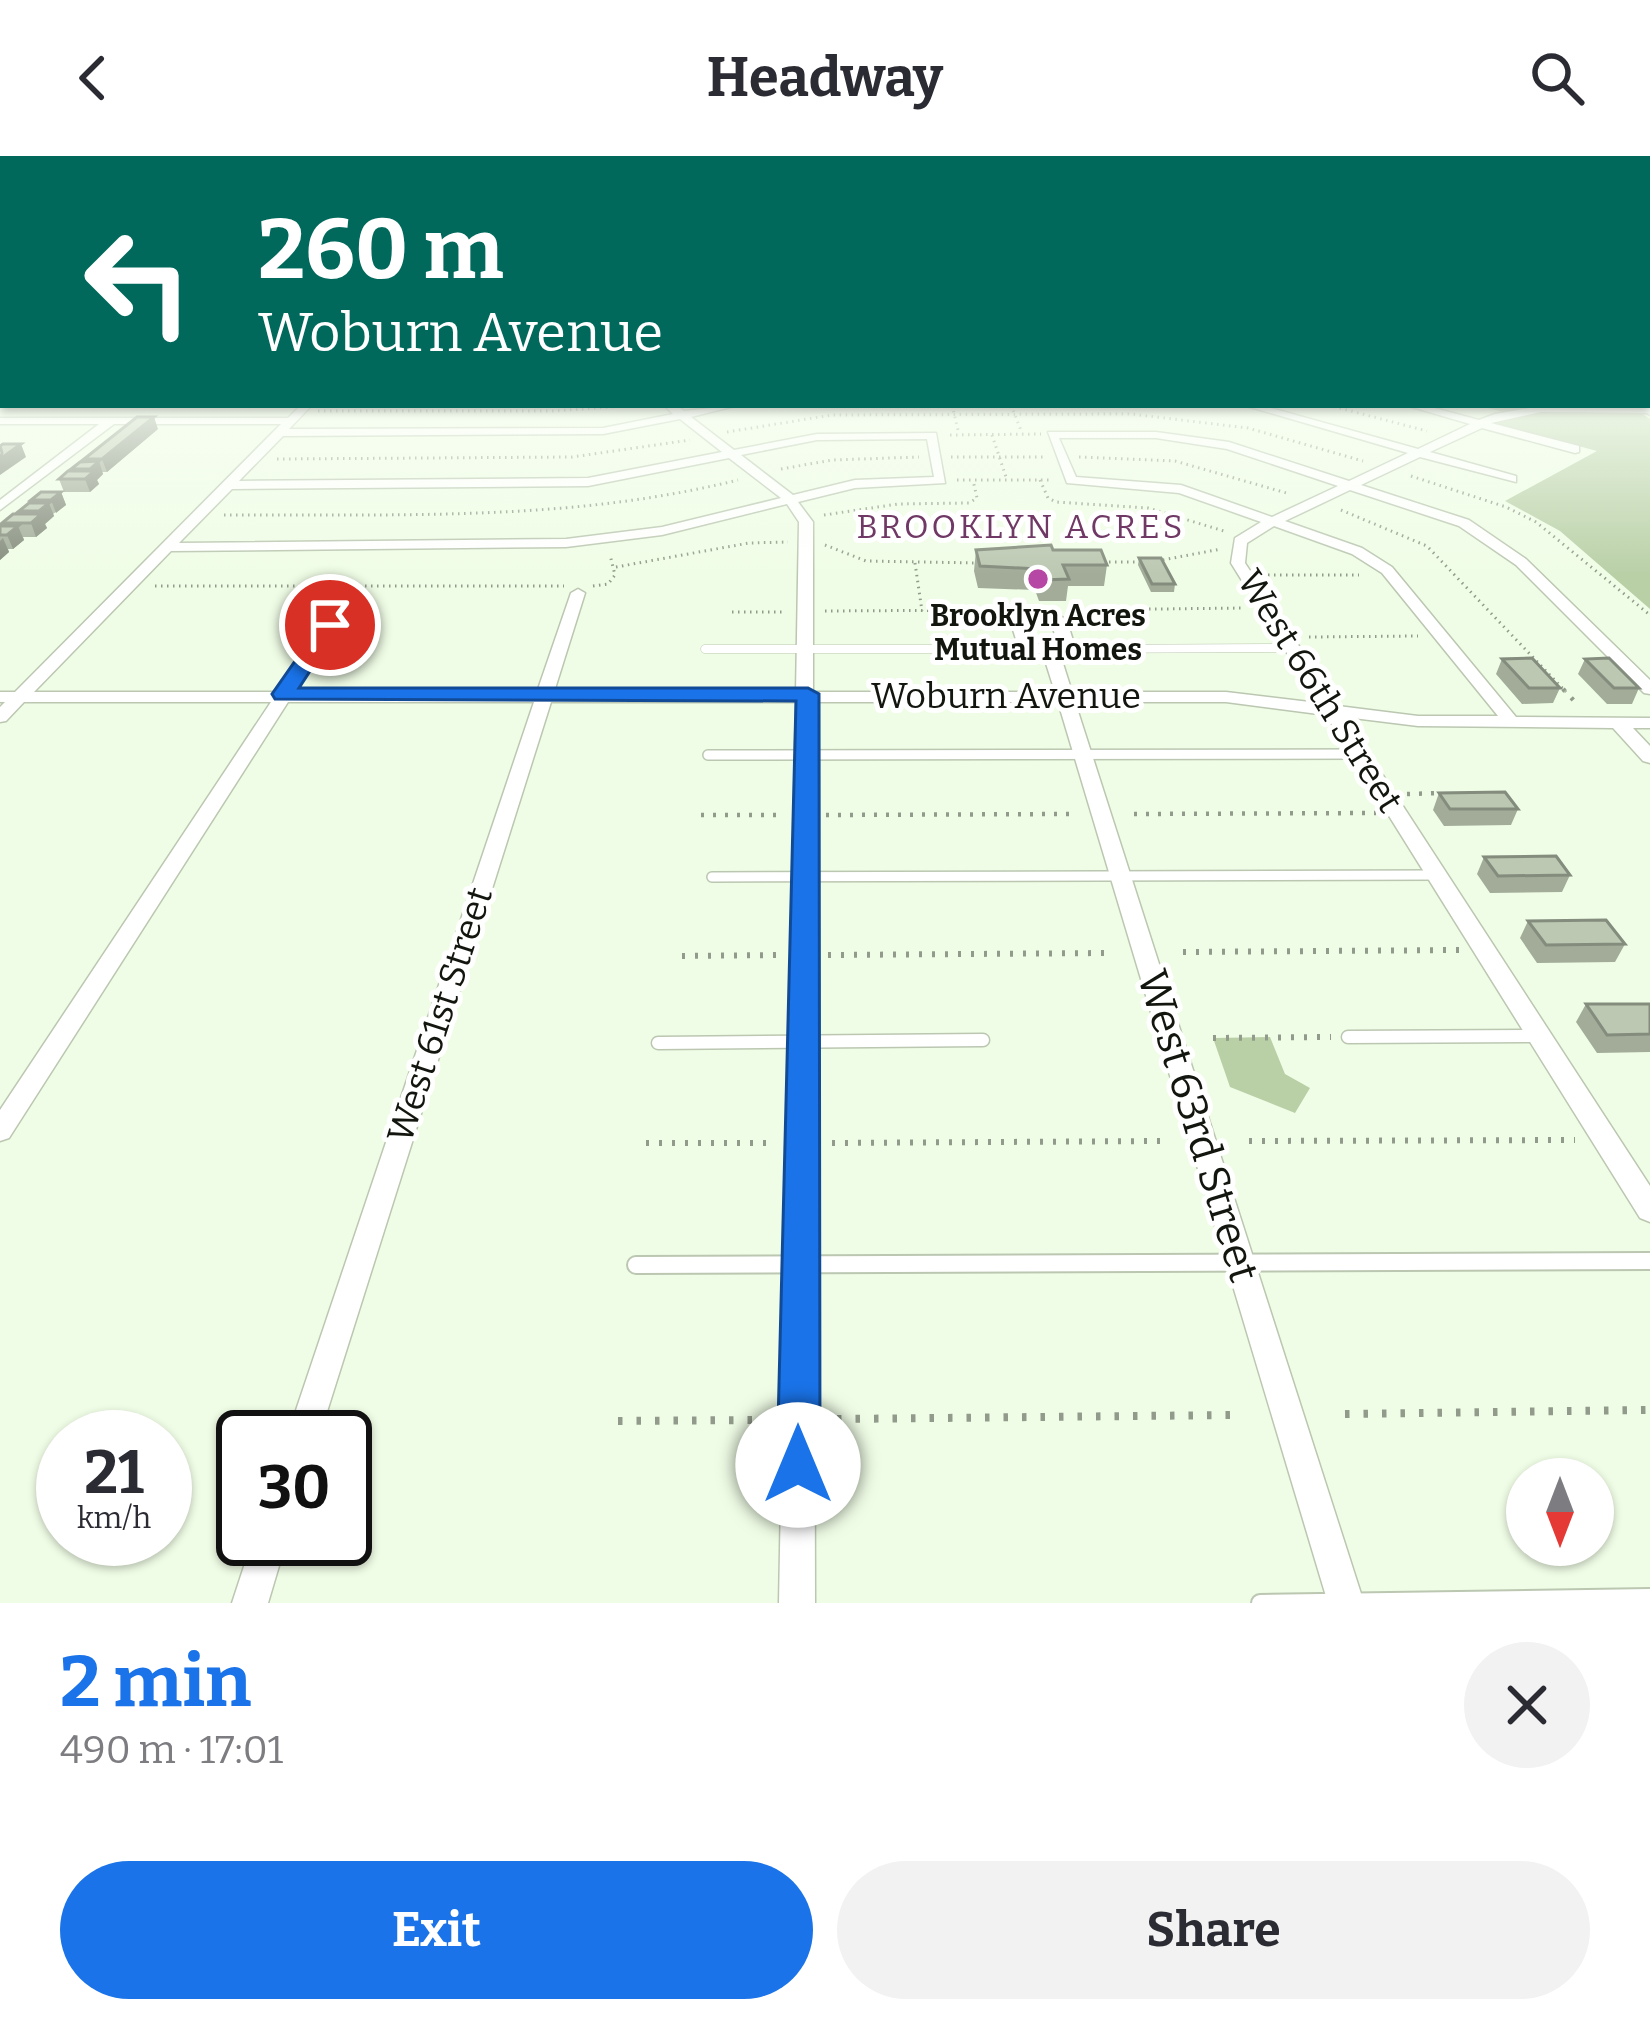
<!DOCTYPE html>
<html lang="en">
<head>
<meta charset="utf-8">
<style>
	:root { --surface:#fff; --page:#f2f2f3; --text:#2b2b33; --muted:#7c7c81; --accent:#1a73e8 }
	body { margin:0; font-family:Bitter,serif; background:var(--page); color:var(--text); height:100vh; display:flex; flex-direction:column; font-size:45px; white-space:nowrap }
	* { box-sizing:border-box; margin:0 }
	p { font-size:39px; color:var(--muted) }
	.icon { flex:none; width:66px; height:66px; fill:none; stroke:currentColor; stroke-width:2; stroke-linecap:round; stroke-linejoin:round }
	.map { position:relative; height:1447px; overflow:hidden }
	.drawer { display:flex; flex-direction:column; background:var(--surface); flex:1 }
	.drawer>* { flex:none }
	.guide { position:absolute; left:0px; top:0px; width:1650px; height:252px; box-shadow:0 3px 9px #0004; background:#00695c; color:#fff; overflow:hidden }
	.needle { width:78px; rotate:180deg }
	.controls { position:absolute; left:1506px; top:1302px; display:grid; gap:24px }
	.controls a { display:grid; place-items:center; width:108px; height:108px; border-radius:50%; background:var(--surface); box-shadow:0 3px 9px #0004; font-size:60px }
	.speed { position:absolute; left:36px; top:1254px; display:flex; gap:24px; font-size:60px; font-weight:700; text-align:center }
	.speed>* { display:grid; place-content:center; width:156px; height:156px; border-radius:50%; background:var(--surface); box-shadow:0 3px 9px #0004; line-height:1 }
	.speed small { font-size:30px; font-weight:400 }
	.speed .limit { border:6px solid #111; border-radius:18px; background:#fff; color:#111 }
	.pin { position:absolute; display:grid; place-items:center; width:102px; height:102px; color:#fff; margin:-51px; border:6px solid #fff; border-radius:50%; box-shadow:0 3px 12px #0007 }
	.me { position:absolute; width:132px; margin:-66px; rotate:0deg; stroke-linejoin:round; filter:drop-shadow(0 0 9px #0008) }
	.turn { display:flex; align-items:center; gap:42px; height:252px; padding:0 60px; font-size:54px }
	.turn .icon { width:156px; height:156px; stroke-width:2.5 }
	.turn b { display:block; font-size:84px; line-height:102px }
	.round { display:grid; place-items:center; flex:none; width:126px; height:126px; border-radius:63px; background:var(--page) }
	.overview { display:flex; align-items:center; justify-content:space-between; height:204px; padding:0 60px }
	h1 { font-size:72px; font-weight:700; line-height:90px; color:var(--accent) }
	.action { display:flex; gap:24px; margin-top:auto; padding:24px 60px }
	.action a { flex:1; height:138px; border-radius:72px; background:var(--accent); color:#fff; font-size:48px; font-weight:700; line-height:138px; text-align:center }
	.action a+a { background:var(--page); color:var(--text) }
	header { display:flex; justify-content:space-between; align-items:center; height:156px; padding:0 60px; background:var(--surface); font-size:54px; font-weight:700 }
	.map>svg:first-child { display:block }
	.green { fill:#b9d0a7 }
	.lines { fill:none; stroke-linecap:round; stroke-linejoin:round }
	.service-far3-casing { stroke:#bbc7b1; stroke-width:9 }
	.service-far2-casing { stroke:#bbc7b1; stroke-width:12 }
	.service-far1-casing { stroke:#bbc7b1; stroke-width:15 }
	.service-casing { stroke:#bbc7b1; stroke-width:20 }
	.minor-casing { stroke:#bbc7b1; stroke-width:3 }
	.secondary-casing { stroke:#bbc7b1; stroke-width:3 }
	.path-far3 { stroke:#929b8b; stroke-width:3; stroke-dasharray:1.5 4.5; stroke-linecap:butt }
	.path-far2 { stroke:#929b8b; stroke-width:4.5; stroke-dasharray:3 9; stroke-linecap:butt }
	.path-far1 { stroke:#929b8b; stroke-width:6; stroke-dasharray:3 10; stroke-linecap:butt }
	.path { stroke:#929b8b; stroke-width:8; stroke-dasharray:4.5 14; stroke-linecap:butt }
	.service-far3 { stroke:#fff; stroke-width:8 }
	.service-far2 { stroke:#fff; stroke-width:9 }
	.service-far1 { stroke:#fff; stroke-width:12 }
	.service { stroke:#fff; stroke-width:16 }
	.minor { fill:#fff; fill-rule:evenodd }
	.secondary { fill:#fff; fill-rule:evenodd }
	.wall { fill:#a2ac99 }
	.shaded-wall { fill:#848c7d }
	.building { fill:#bcc8b2; stroke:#848c7d; stroke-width:3 }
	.route { fill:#1a73e8; stroke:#114b97; stroke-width:3 }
	.poi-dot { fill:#b747a4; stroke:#fff; stroke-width:4.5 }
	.labels { text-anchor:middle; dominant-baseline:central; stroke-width:10; stroke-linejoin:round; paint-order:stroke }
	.far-poi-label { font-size:30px; font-weight:bold; fill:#12160e; stroke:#fff }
	.far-neighbourhood-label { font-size:33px; letter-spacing:3px; fill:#703865; stroke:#fff }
	.street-label { font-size:36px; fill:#12160e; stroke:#fff }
	.near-street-label { font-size:42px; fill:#12160e; stroke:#fff }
</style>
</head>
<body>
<header><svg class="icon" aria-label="back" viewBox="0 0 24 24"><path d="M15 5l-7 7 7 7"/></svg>Headway<svg class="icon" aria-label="search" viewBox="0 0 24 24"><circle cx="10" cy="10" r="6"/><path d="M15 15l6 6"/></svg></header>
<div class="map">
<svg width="1650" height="1447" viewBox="0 0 1650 1447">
	<rect width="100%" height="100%" fill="#f0fde6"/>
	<path class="green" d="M1476,249H1629L1650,263V453L1560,375L1505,345L1597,295L1493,267L1515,259Z
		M1270,881L1285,918L1310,932L1295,957L1230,931L1213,882Z"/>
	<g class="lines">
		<g class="service-far3-casing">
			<path id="service-far3" d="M705,493H1026
				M1068,493L1291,492"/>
		</g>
		<g class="service-far2-casing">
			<path id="service-far2" d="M708,599L1358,598
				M712,721L1436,719"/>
		</g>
		<g class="service-far1-casing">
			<path id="service-far1" d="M1348,881L1535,880
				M658,887L983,884"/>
		</g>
		<g class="service-casing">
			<path id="service" d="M636,1109L1650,1105
				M1260,1447L1650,1441"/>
		</g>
		<g class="minor-casing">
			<path id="minor" d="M301,249H312L289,273L603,272L673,258L664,249H676L684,255L739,249L691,261L734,294L817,278L936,277L945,327L855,332L798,346L813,366V536H1055L1043,498L1020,496L1009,461C1019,456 1026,456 1038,456C1070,456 1066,466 1076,493L1060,498L1072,536H1226L1318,547L1231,407L1235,382L1261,366L1179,337L1067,327L1048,276H1156L1229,286L1349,325L1408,297L1243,249H1260L1418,293L1470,268L1405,249H1423L1479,264L1495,258L1541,250L1650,251V257L1541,256L1491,267L1579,290V296L1575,297L1482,272L1430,296L1516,320V326L1420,301L1361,329L1469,364L1526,403L1650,524V538L1644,537L1516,409L1459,370L1350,334L1285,365L1362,392L1392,411L1516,561L1650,562V572H1633L1650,590V607L1643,605L1613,572L1418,570L1345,561L1650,1030V1066L1640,1062L1326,559L1226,546H1075L1364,1447H1328L1058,546H813L815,1447H779L796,546H551L319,1281H287L534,546H288L9,982L0,985V954L271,546H24L6,565L0,566V551L5,546H0V536H15L281,268H114L0,354V344L99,268H0V262H288ZM680,263L722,296L588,322L239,325L283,280L603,278ZM1059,282H1156L1227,293L1338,330L1272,361L1181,329L1076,321ZM927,283L934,321L855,324L793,339L741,299L817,284ZM729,302L781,342L662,371L566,383L179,387L232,333L588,330ZM787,348L799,366L796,536H554L585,437L578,433L571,437L537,536H295L357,438L350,434L345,435L278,536H34L171,395L566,391L662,379ZM1274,370L1352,398L1382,417L1498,560H1418L1338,550L1245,407L1247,387ZM1026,466H1051L1058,488H1033Z
				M253,1383H287L268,1447H232Z"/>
		</g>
		<g class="secondary-casing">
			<path id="secondary" d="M1649,246L1650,259L1635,249H1647Z"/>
		</g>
		<path class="path-far3" d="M952,249L959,278
			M1011,249L1022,277
			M1328,249L1427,275
			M318,255H554L638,249
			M727,276L832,259L1131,258L1248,272L1363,305
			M950,279L1041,278
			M992,279L1007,324
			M951,301H1047
			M1079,301L1175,305L1290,338
			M277,303L572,301L690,284
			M781,313L832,304L919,301
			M1411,320L1506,351L1536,366L1650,459
			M957,324H1053
			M1040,324L1048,342L1056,346L1148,352L1224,375
			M1341,354L1427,390L1566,536
			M224,359C397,358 569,366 738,324
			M824,359L898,348L969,347L977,342L973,324
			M825,389L866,405L978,407
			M1157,405L1221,393
			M1103,406H1140
			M915,407L922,455
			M616,411L749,387L788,386
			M1268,419H1359
			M155,430H336
			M365,430H564
			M593,430L608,428L615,419L610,399
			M1071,454L1245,452
			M825,455L999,454
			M732,456H783
			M1309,481L1418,480"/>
		<path class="path-far2" d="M1563,533L1578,549
			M1407,638L1443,637
			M1134,658L1376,657
			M701,659H781
			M826,659L1069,658"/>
		<path class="path-far1" d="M1183,796L1459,794
			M828,799L1107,797
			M682,800L777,799
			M1213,882L1331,881
			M1249,985L1575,984
			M646,987H771
			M832,987L1160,985"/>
		<path class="path" d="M1345,1258L1650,1254
			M837,1263L1236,1259
			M618,1265L762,1264"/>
		<use href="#service-far3" class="service-far3"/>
		<use href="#service-far2" class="service-far2"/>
		<use href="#service-far1" class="service-far1"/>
		<use href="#service" class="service"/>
		<use href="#minor" class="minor"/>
		<use href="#secondary" class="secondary"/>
	</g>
	<path class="wall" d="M158,273L107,316H102L103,318L97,324L99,328L90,336H64L59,323L85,306L84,303Z
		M61,336L66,349L53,358L54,360L45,368L47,372L36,381H23L24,384L13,393H8L9,396L0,404V370H4L2,367L20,358L19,355L32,347L31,344Z
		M976,394H1053L1107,409L1104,430H1068L1066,445H1039L1035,434L978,432L974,415Z
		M1139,402L1175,428L1174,436H1151L1138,409Z
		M1502,503L1560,532L1553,547L1522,548L1496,518Z
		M1585,503L1639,532L1632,548H1607L1578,518Z
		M1439,637L1518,653L1511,669L1444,670L1433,654Z
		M1484,701L1570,719L1562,736L1490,737L1477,718Z
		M1528,765L1625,788L1615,806L1537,807L1520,782Z
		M1586,848H1650V896L1597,897L1576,866Z"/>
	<path class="shaded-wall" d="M154,261L158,273L107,316L102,303Z
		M21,288L26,301L0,319V303Z
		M99,305L103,318L97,324L99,328L90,336L85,323L91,317L90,313Z
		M61,336L66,349L56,357L51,344Z
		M49,347L54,360L45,368L47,372L36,381L31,367L40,359L39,355Z
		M18,370L24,384L13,393L7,379Z
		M3,382L9,396L0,404V385Z"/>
	<path class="building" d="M137,261H154L102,303H84Z
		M3,288H21L0,303L2,297L0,290Z
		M99,305L90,313H71L80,306Z
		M68,315H94L85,323H59Z
		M41,336H61L51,344H31Z
		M29,347H49L39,355H19Z
		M13,358H41L31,367H2Z
		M0,370H18L7,379H0Z
		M1051,389L1053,394H1101L1107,409H1063L1069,423L1041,424L1038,413L980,410L976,394Z
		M1139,402H1161L1175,428H1152Z
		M1532,502L1560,532H1529L1502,503Z
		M1609,502L1639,532H1614L1585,503Z
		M1505,636L1518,653H1450L1439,637Z
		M1556,700L1570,719L1498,720L1484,701Z
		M1606,764L1625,788L1546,789L1528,765Z
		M1586,848H1650V878L1607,879Z"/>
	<linearGradient id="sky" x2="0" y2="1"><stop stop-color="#a1a9dc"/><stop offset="0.52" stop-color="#f8fef4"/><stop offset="1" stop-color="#f8fef4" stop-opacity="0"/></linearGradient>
	<rect width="1650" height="418" fill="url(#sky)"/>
	<path class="route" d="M330,463L340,469L299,532H808L819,538L820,1309L814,1324L798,1331L783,1324L777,1309L796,545L275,543L272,538L323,465Z"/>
	<circle class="poi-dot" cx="1038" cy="423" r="12"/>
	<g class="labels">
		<g class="far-poi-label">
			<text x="1038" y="460">Brooklyn Acres<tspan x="1038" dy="34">Mutual Homes</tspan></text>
		</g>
		<g class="far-neighbourhood-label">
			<text x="1021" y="371">BROOKLYN ACRES</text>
		</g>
		<g class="street-label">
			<text transform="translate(1320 535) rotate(58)">West 66th Street</text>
			<text x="1006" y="540">Woburn Avenue</text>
			<text transform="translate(440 859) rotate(-72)">West 61st Street</text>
		</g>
		<g class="near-street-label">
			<text transform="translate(1198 970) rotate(73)">West 63rd Street</text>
		</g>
	</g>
</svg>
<div class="controls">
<a><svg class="needle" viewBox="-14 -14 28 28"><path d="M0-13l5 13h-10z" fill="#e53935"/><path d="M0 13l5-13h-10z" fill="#7c7c81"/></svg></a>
</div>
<div class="speed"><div>21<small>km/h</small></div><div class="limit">30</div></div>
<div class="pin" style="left:330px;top:469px;background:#d93025"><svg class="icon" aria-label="arrive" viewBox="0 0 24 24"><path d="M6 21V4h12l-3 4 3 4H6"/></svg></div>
<svg class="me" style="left:798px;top:1309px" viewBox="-20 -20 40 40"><circle r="19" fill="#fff"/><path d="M0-13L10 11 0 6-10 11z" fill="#1a73e8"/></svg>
<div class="guide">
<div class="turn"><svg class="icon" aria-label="left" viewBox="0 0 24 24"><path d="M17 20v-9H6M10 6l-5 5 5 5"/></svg><div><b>260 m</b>Woburn Avenue</div></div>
</div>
</div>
<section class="drawer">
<div class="overview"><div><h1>2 min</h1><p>490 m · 17:01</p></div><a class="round"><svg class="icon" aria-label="close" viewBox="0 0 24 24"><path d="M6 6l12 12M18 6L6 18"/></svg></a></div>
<div class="action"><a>Exit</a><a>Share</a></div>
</section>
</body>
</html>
